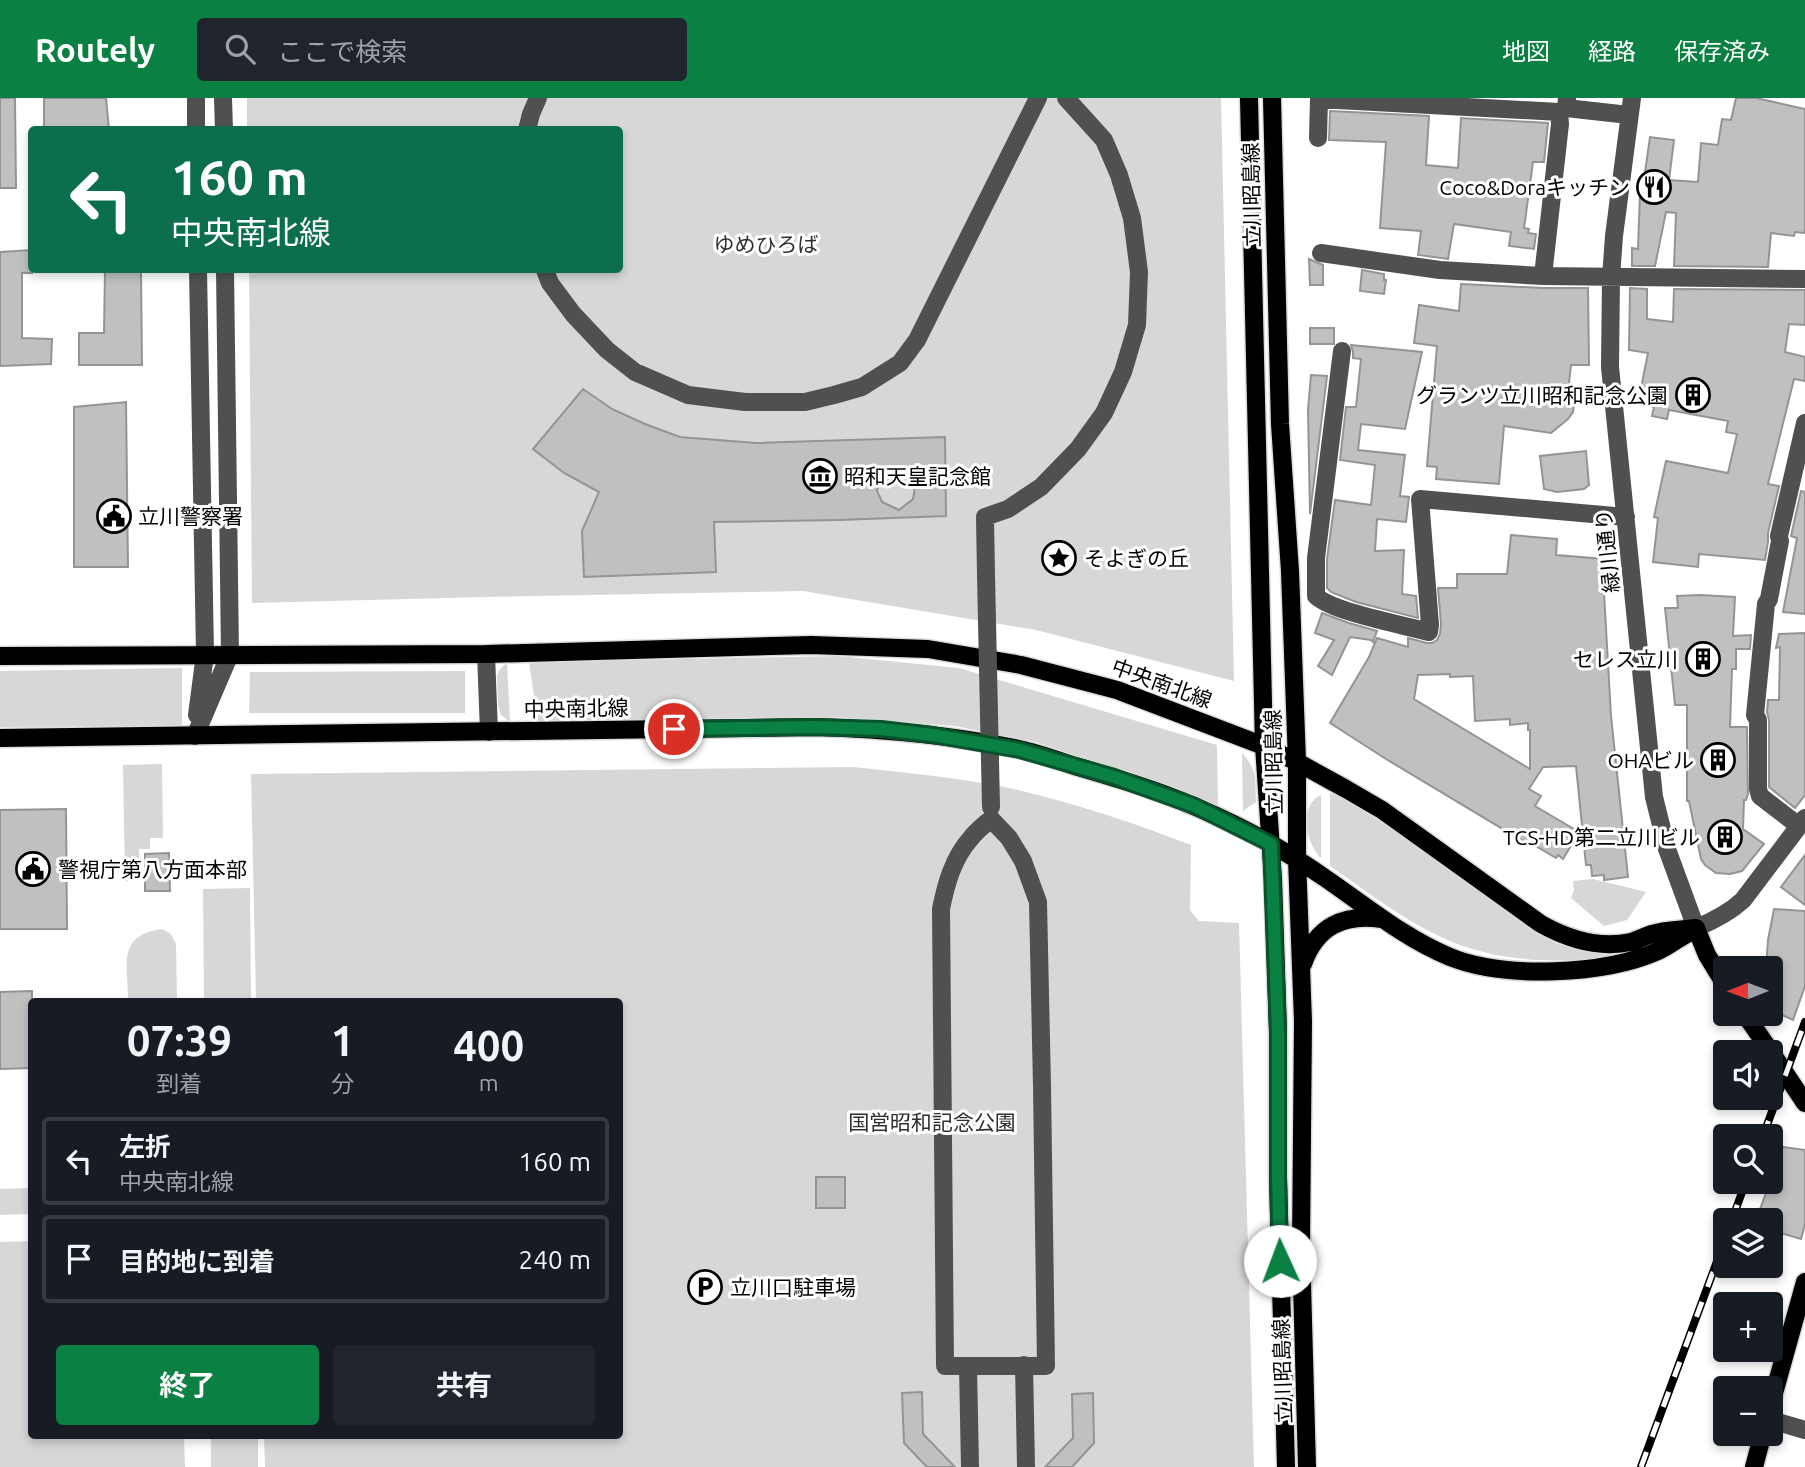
<!DOCTYPE html>
<html lang="ja">
<head>
<meta charset="utf-8">
<style>
	:root { --surface:#171b24; --page:#20242c; --text:#f1f3f6; --muted:#9ea1a6; --line:#363941; --accent:#0b8043 }
	body { margin:0; font-family:Ubuntu,"Noto Sans JP",sans-serif; background:var(--page); color:var(--text); height:100vh; display:flex; flex-direction:column; font-size:26px; white-space:nowrap }
	* { box-sizing:border-box; margin:0 }
	p { font-size:23px; color:var(--muted) }
	.icon { flex:none; width:38px; height:38px; fill:none; stroke:currentColor; stroke-width:2; stroke-linecap:round; stroke-linejoin:round }
	.map { position:relative; flex:1; overflow:hidden }
	.drawer { position:absolute; left:28px; top:900px; width:595px; height:441px; display:flex; flex-direction:column; background:var(--surface); border-radius:7px; box-shadow:0 4px 10px #0003 }
	.drawer>* { flex:none }
	.top-card { position:absolute; left:28px; top:28px; width:595px; height:147px; border-radius:7px; box-shadow:0 4px 10px #0003; background:#0b6e4f; color:#fff; overflow:hidden }
	.needle { width:46px; rotate:269deg }
	.tools { position:absolute; left:1713px; top:858px; display:grid; gap:14px }
	.tools a { display:grid; place-items:center; width:70px; height:70px; border-radius:7px; background:var(--surface); box-shadow:0 4px 10px #0003; font-size:35px }
	.pin { position:absolute; display:grid; place-items:center; width:60px; height:60px; color:#fff; margin:-30px; border:4px solid #fff; border-radius:50%; box-shadow:0 2px 7px #0007 }
	.me { position:absolute; width:77px; margin:-38px; rotate:358deg; stroke-linejoin:round; filter:drop-shadow(0 0 5px #0008) }
	.turn { display:flex; align-items:center; gap:24px; height:147px; padding:0 28px; font-size:32px }
	.turn .icon { width:91px; height:91px; stroke-width:2.5 }
	.turn b { display:block; font-size:49px; line-height:60px }
	.eta { display:flex; justify-content:space-evenly; align-items:center; height:119px; text-align:center }
	.eta b { font-size:42px; font-weight:700; line-height:49px }
	.action { display:flex; gap:14px; margin-top:auto; padding:14px 28px }
	.action a { flex:1; height:80px; border-radius:7px; background:var(--accent); color:#fff; font-size:28px; font-weight:700; line-height:80px; text-align:center }
	.action a+a { background:var(--page); color:var(--text) }
	ul { padding:0; list-style:none }
	li { display:flex; align-items:center; gap:21px; height:88px; margin:0 14px 10px; padding:0 14px; border:4px solid var(--line); border-radius:7px }
	li div { flex:1 }
	li b { display:block; font-size:26px }
	li em { font-style:normal }
	header { display:flex; align-items:center; gap:42px; box-sizing:border-box; height:98px; padding:0 35px; background:var(--accent); color:#fff }
	header strong { font-size:33px }
	nav { display:flex; gap:38px; margin-inline-start:auto; font-size:24px }
	.search { width:490px; height:63px; background:var(--page); display:flex; align-items:center; gap:18px; box-sizing:border-box; padding:0 24px; border-radius:7px; color:var(--muted); font-size:26px }
	.map>svg:first-child { display:block }
	.green { fill:#d7d7d7 }
	.building { fill:#c0c0c0; stroke:#949494; stroke-width:2; fill-rule:evenodd }
	.lines { fill:none; stroke-linecap:round; stroke-linejoin:round }
	.major-casing { stroke:#dbdbdb; stroke-width:21 }
	.minor { stroke:#505050; stroke-width:18 }
	.major { stroke:#000; stroke-width:18 }
	.rail-casing { stroke:#000; stroke-width:8 }
	.rail { stroke:#fff; stroke-width:5; stroke-dasharray:16; stroke-linecap:butt }
	.minor-bridge { stroke:#505050; stroke-width:18 }
	.route-casing { stroke:#07532c; stroke-width:18 }
	.route { stroke:#0b8043; stroke-width:12 }
	.labels { text-anchor:middle; dominant-baseline:central; stroke-width:6; stroke-linejoin:round; paint-order:stroke }
	.poi-label { font-size:21px; fill:#000; stroke:#fff; text-anchor:end }
	.street-label { font-size:21px; fill:#000; stroke:#fff }
	.park-label { font-size:21px; fill:#2e2e2e; stroke:#fff }
</style>
</head>
<body>
<header>
<strong>Routely</strong>
<div class="search"><svg class="icon" aria-label="search" viewBox="0 0 24 24"><circle cx="10" cy="10" r="6"/><path d="M15 15l6 6"/></svg>ここで検索</div>
<nav><a>地図</a><a>経路</a><a>保存済み</a></nav>
</header>
<div class="map">
<svg width="1805" height="1369" viewBox="0 0 1805 1369">
	<rect width="100%" height="100%" fill="#fff"/>
	<path class="green" d="M247,0H1221L1234,583L1036,532L803,493L484,499L252,505L249,172H620V32L247,31Z
		M838,558L959,570L1217,647L1218,707L1036,644L955,628L837,619L538,624L529,564Z
		M507,565L510,624L501,617L498,608L497,578L500,571Z
		M182,570V628L0,629V573Z
		M465,573V615H249L250,574Z
		M1242,655C1258,672 1255,682 1256,704L1243,713Z
		M162,666L163,740H150V751H139L140,783H125L123,667Z
		M854,669C908,675 964,680 1018,692C1077,706 1134,725 1191,747L1190,812L1199,823L1239,825L1254,1369H265L264,1337H620V903H256L251,676Z
		M1330,695L1346,701L1417,748L1533,833L1555,845L1571,850L1587,854L1617,856L1618,858C1558,866 1494,865 1439,838C1400,820 1365,792 1330,768Z
		M1321,697V760C1306,746 1298,707 1321,697Z
		M1593,781L1646,794L1627,822L1604,828L1571,800L1574,792L1573,783Z
		M250,790L251,903H204L203,791Z
		M162,831L170,835L176,846L177,903H128C128,868 116,837 162,831Z
		M31,1090V1116L0,1117V1091Z
		M31,1143L32,1337H184L185,1369H0V1144Z
		M211,1337H258V1369H211Z"/>
	<path class="building" d="M0,0H15L16,90H0Z
		M44,0H106L109,32H44Z
		M1736,0H1756L1805,11V135L1795,134L1794,138L1771,135L1768,169L1674,168L1676,115L1666,114L1655,168H1632V150L1638,151L1640,94L1642,80L1644,81L1650,39L1674,42L1669,82L1698,84L1701,45L1718,47L1722,21L1731,22Z
		M1330,13L1429,18L1426,67L1458,70L1461,20L1548,25L1544,64H1533L1524,130L1529,131L1528,135L1536,136L1534,151L1509,148L1511,134L1454,126L1448,161L1418,157L1421,133L1380,130L1386,44L1329,42Z
		M32,152V175H22V240L52,241L51,266L0,268V154Z
		M1309,161L1323,167V187H1310Z
		M105,172H141L142,267H79V235H104Z
		M1362,172L1384,176V182H1386L1384,196L1360,193Z
		M1461,186L1544,190H1588L1589,267H1571L1569,285L1572,289L1575,298L1573,314L1568,321L1551,335L1504,328L1499,386L1436,381L1437,369L1427,368L1437,248L1414,245L1419,207L1459,213Z
		M1630,190L1647,191V221L1673,224L1674,191L1805,192V227L1789,226L1785,254L1805,259V283L1794,281L1768,386L1779,388L1768,435V444L1765,462L1699,456L1698,469L1653,464L1658,420L1654,419L1666,363L1728,375L1737,336L1726,334L1728,323L1669,312L1667,321L1652,318L1654,309L1643,307V304L1642,303L1644,290H1641L1648,255L1629,252Z
		M1310,230H1334V246H1310Z
		M1351,247L1422,254L1405,331L1361,326L1358,352L1405,357L1400,398L1409,399L1406,424L1377,421L1375,453L1404,452L1402,496L1416,498L1418,520L1356,504L1331,494L1327,490V461L1335,402L1371,407L1375,367L1340,362L1346,309H1356L1361,261L1353,260V254Z
		M1311,277L1327,278L1310,416L1308,312Z
		M583,291L612,311L645,326L680,339L756,345L945,339L946,418L839,422L714,424L716,474L584,479L582,433L599,394L564,375L533,351ZM895,372H900L911,378L915,389L913,401L899,412L882,404L877,393L880,381L889,373Z
		M126,304L128,469H74V309Z
		M1586,353L1589,387L1584,391L1557,394L1544,391L1540,358Z
		M1801,393L1805,394V516L1783,514L1797,440L1791,438Z
		M1511,437L1557,441L1556,457L1605,461L1602,495H1604L1611,618L1628,779L1604,782V777L1592,778L1591,767H1586L1576,668L1543,669L1529,691L1541,698L1535,708L1579,734L1563,761L1558,757L1556,760L1532,746L1531,748L1386,661L1330,625L1369,559L1377,540L1408,549V540L1427,545H1432L1437,542L1440,536L1441,526L1438,490H1457V476H1507ZM1450,576V579L1473,578L1475,623L1510,621V627L1528,625V632H1530V671L1414,601L1418,577Z
		M1700,497L1735,499L1733,538L1751,537L1750,551H1736V571H1732L1730,629H1747L1748,696L1746,702H1744L1743,731L1764,746L1742,773L1730,776L1716,775L1705,767L1701,761L1689,703H1687V607H1675L1665,510H1678L1677,498Z
		M1322,515L1349,525L1377,533L1373,544L1371,542L1350,539L1332,577L1318,568L1334,542L1315,535Z
		M1805,535V697L1795,710L1769,689V622L1767,614L1768,602H1779L1780,549L1776,550L1779,536Z
		M66,711L67,831H0V712Z
		M169,755L170,793H145V756Z
		M1805,757V807L1781,789Z
		M1774,811L1805,813V888L1793,922L1771,912V870H1766L1768,842Z
		M32,893V970L0,971V894Z
		M1783,1049L1805,1052V1126L1801,1141L1771,1132V1122H1756Z
		M816,1079H845V1110H816Z
		M922,1294L923,1336L955,1369H927L904,1345L902,1295Z
		M1093,1295L1094,1345L1072,1369H1045L1073,1340L1072,1296Z"/>
	<g class="lines">
		<g class="major-casing">
			<path id="major" d="M1249,0L1264,648L1273,781L1278,934V1080L1286,1369
				M1272,0L1280,326L1290,473L1297,664V761L1303,923L1301,1149L1307,1369
				M0,558L486,556L811,547L928,551L1021,567L1117,592L1264,648L1297,664L1346,691L1382,712L1541,826C1568,841 1599,851 1631,844C1638,842 1645,838 1652,836C1665,832 1681,832 1696,830
				M0,640L815,629C883,631 952,637 1019,651C1038,655 1057,662 1075,668C1116,680 1157,692 1196,709C1241,728 1285,752 1325,780C1366,808 1404,840 1450,859C1505,881 1604,877 1658,853C1669,848 1679,840 1690,834
				M1696,830L1707,857L1726,888
				M1303,866C1316,829 1343,815 1382,821
				M1744,915L1771,954
				M1771,954L1805,1005
				M1771,1306L1805,1184
				M1754,1369L1763,1335"/>
		</g>
		<path class="minor" d="M196,0V32
			M223,0L224,32
			M1567,0L1566,10L1629,17
			M1632,0L1614,138L1611,179L1610,269L1654,699L1667,751L1696,830C1713,823 1729,815 1743,802L1805,720
			M1319,1L1559,14L1566,10
			M527,32L531,16L538,0
			M1318,40L1319,0
			M1321,155L1440,172L1543,178L1805,181
			M545,172L550,185L573,216L607,252L635,274L688,297L745,304H805L834,297L862,289L900,265L917,242L1038,0
			M1543,178L1560,26L1559,14
			M1342,253L1316,460V498C1333,514 1403,527 1429,534L1430,527L1420,401L1626,419
			M986,477L985,419L1008,411L1041,389L1078,351L1104,315L1123,274L1137,227L1139,174L1132,120L1119,77L1104,42L1066,0
			M486,556L489,634
			M197,617L205,556L198,172
			M195,638L230,556L225,172
			M991,721L1009,740L1023,763L1038,804L1042,988L1046,1268H945L941,811C946,786 953,760 971,740C976,733 984,727 991,721Z
			M1799,728L1760,698L1758,691V622L1755,617L1766,506L1769,501L1780,443L1779,438L1805,325
			M1024,1267L1026,1369
			M968,1268L970,1369
			M1771,1322L1805,1332"/>
		<use href="#major" class="major"/>
		<g class="rail-casing">
			<path id="rail" d="M1763,1038L1805,924
				M1732,1122L1746,1083
				M1641,1369L1726,1139"/>
		</g>
		<use href="#rail" class="rail"/>
		<path class="minor-bridge" d="M986,477L991,709"/>
	</g>
	<g class="lines">
		<g class="route-casing">
			<path id="route" d="M674,631L814,629L881,631L933,637L1020,652L1114,679L1195,708L1271,746L1278,934V1080L1280,1163"/>
		</g>
		<use href="#route" class="route"/>
	</g>
	<defs>
		<g id="restaurant-ring" transform="scale(1.75)"><circle r="9.5" fill="#fff" stroke="#000" stroke-width="1.5"/><path d="M-5-6h1v4h1v-4h1v4h1v-4h1v5L-1.5 .5V6h-2V.5L-5-1ZM5-6V6H3V1.5H1.5Q1.5-4 5-6Z" fill="#000"/></g>
		<g id="building-ring" transform="scale(1.75)"><circle r="9.5" fill="#fff" stroke="#000" stroke-width="1.5"/><path d="M-4-6H4V6H1V3H-1V6H-4ZM-2.5-4.3h1.7v1.8h-1.7ZM.8-4.3h1.7v1.8H.8ZM-2.5-1h1.7V.8h-1.7ZM.8-1h1.7V.8H.8Z" fill="#000"/></g>
		<g id="museum-ring" transform="scale(1.75)"><circle r="9.5" fill="#fff" stroke="#000" stroke-width="1.5"/><path d="M0-6L6-3V-2H-6V-3ZM-5-1h2V3h-2ZM-1-1h2V3h-2ZM3-1h2V3H3ZM-6 4H6V6H-6Z" fill="#000"/></g>
		<g id="civic-ring" transform="scale(1.75)"><circle r="9.5" fill="#fff" stroke="#000" stroke-width="1.5"/><path d="M-.6-6.5H3V-4.5H.6V-3L4-1V1h2V6H-6V1h2V-1L-.6-3ZM-1.2 2.5V6h2.4V2.5Z" fill="#000"/></g>
		<g id="sight-ring" transform="scale(1.75)"><circle r="9.5" fill="#fff" stroke="#000" stroke-width="1.5"/><path d="M0-6L1.8-2.2L6-1.7L2.9 1.2L3.7 5.4L0 3.3L-3.7 5.4L-2.9 1.2L-6-1.7L-1.8-2.2Z" fill="#000"/></g>
		<g id="parking-ring" transform="scale(1.75)"><circle r="9.5" fill="#fff" stroke="#000" stroke-width="1.5"/><path d="M-3.5-5.5H1a3.5 3.5 0 0 1 0 7H-1V5.5H-3.5ZM-1-3.4V-.6H.8a1.4 1.4 0 0 0 0-2.8Z" fill="#000"/></g>
	</defs>
	<g fill-rule="evenodd">
		<use href="#restaurant-ring" x="1654" y="89"/>
		<use href="#building-ring" x="1693" y="297"/>
		<use href="#museum-ring" x="820" y="378"/>
		<use href="#civic-ring" x="114" y="418"/>
		<use href="#sight-ring" x="1059" y="460"/>
		<use href="#building-ring" x="1703" y="561"/>
		<use href="#building-ring" x="1718" y="662"/>
		<use href="#building-ring" x="1725" y="739"/>
		<use href="#civic-ring" x="33" y="771"/>
		<use href="#parking-ring" x="705" y="1189"/>
	</g>
	<g class="labels">
		<g class="poi-label">
			<text x="1630" y="89">Coco&amp;Doraキッチン</text>
			<text x="1668" y="297">グランツ立川昭和記念公園</text>
			<text x="844" y="378" text-anchor="start">昭和天皇記念館</text>
			<text x="138" y="418" text-anchor="start">立川警察署</text>
			<text x="1084" y="460" text-anchor="start">そよぎの丘</text>
			<text x="1678" y="561">セレス立川</text>
			<text x="1694" y="662">OHAビル</text>
			<text x="1700" y="739">TCS-HD第二立川ビル</text>
			<text x="58" y="771" text-anchor="start">警視庁第八方面本部</text>
			<text x="730" y="1189" text-anchor="start">立川口駐車場</text>
		</g>
		<g class="street-label">
			<text transform="translate(1251 97) rotate(-91)">立川昭島線</text>
			<text transform="translate(1607 453) rotate(-96)">緑川通り</text>
			<text transform="translate(1162 585) rotate(20)">中央南北線</text>
			<text transform="translate(576 610) rotate(-1)">中央南北線</text>
			<text transform="translate(1273 664) rotate(-91)">立川昭島線</text>
			<text transform="translate(1282 1273) rotate(-92)">立川昭島線</text>
		</g>
		<g class="park-label">
			<text x="766" y="146">ゆめひろば</text>
			<text x="932" y="1024">国営昭和記念公園</text>
		</g>
	</g>
</svg>
<div class="tools">
<a><svg class="needle" viewBox="-14 -14 28 28"><path d="M0-13l5 13h-10z" fill="#e53935"/><path d="M0 13l5-13h-10z" fill="#9ea1a6"/></svg></a>
<a><svg class="icon" aria-label="sound" viewBox="0 0 24 24"><path d="M4 9h4l5-4v14l-5-4H4zM17 9q2 3 0 6"/></svg></a>
<a><svg class="icon" aria-label="search" viewBox="0 0 24 24"><circle cx="10" cy="10" r="6"/><path d="M15 15l6 6"/></svg></a>
<a><svg class="icon" aria-label="layers" viewBox="0 0 24 24"><path d="M12 4l9 5-9 5-9-5zM3 14l9 5 9-5"/></svg></a>
<a>+</a>
<a>−</a>
</div>
<div class="pin" style="left:674px;top:631px;background:#d93025"><svg class="icon" aria-label="arrive" viewBox="0 0 24 24"><path d="M6 21V4h12l-3 4 3 4H6"/></svg></div>
<svg class="me" style="left:1280px;top:1163px" viewBox="-20 -20 40 40"><circle r="19" fill="#fff"/><path d="M0-13L10 11 0 6-10 11z" fill="#0b8043"/></svg>
<div class="top-card">
<div class="turn"><svg class="icon" aria-label="left" viewBox="0 0 24 24"><path d="M17 20v-9H6M10 6l-5 5 5 5"/></svg><div><b>160 m</b>中央南北線</div></div>
</div>
<section class="drawer">
<div class="eta">
<div><b>07:39</b><p>到着</p></div>
<div><b>1</b><p>分</p></div>
<div><b>400</b><p>m</p></div>
</div>
<ul>
<li><svg class="icon" aria-label="left" viewBox="0 0 24 24"><path d="M17 20v-9H6M10 6l-5 5 5 5"/></svg><div><b>左折</b><p>中央南北線</p></div><em>160 m</em></li>
<li><svg class="icon" aria-label="arrive" viewBox="0 0 24 24"><path d="M6 21V4h12l-3 4 3 4H6"/></svg><div><b>目的地に到着</b></div><em>240 m</em></li>
</ul>
<div class="action"><a>終了</a><a>共有</a></div>
</section>
</div>
</body>
</html>
